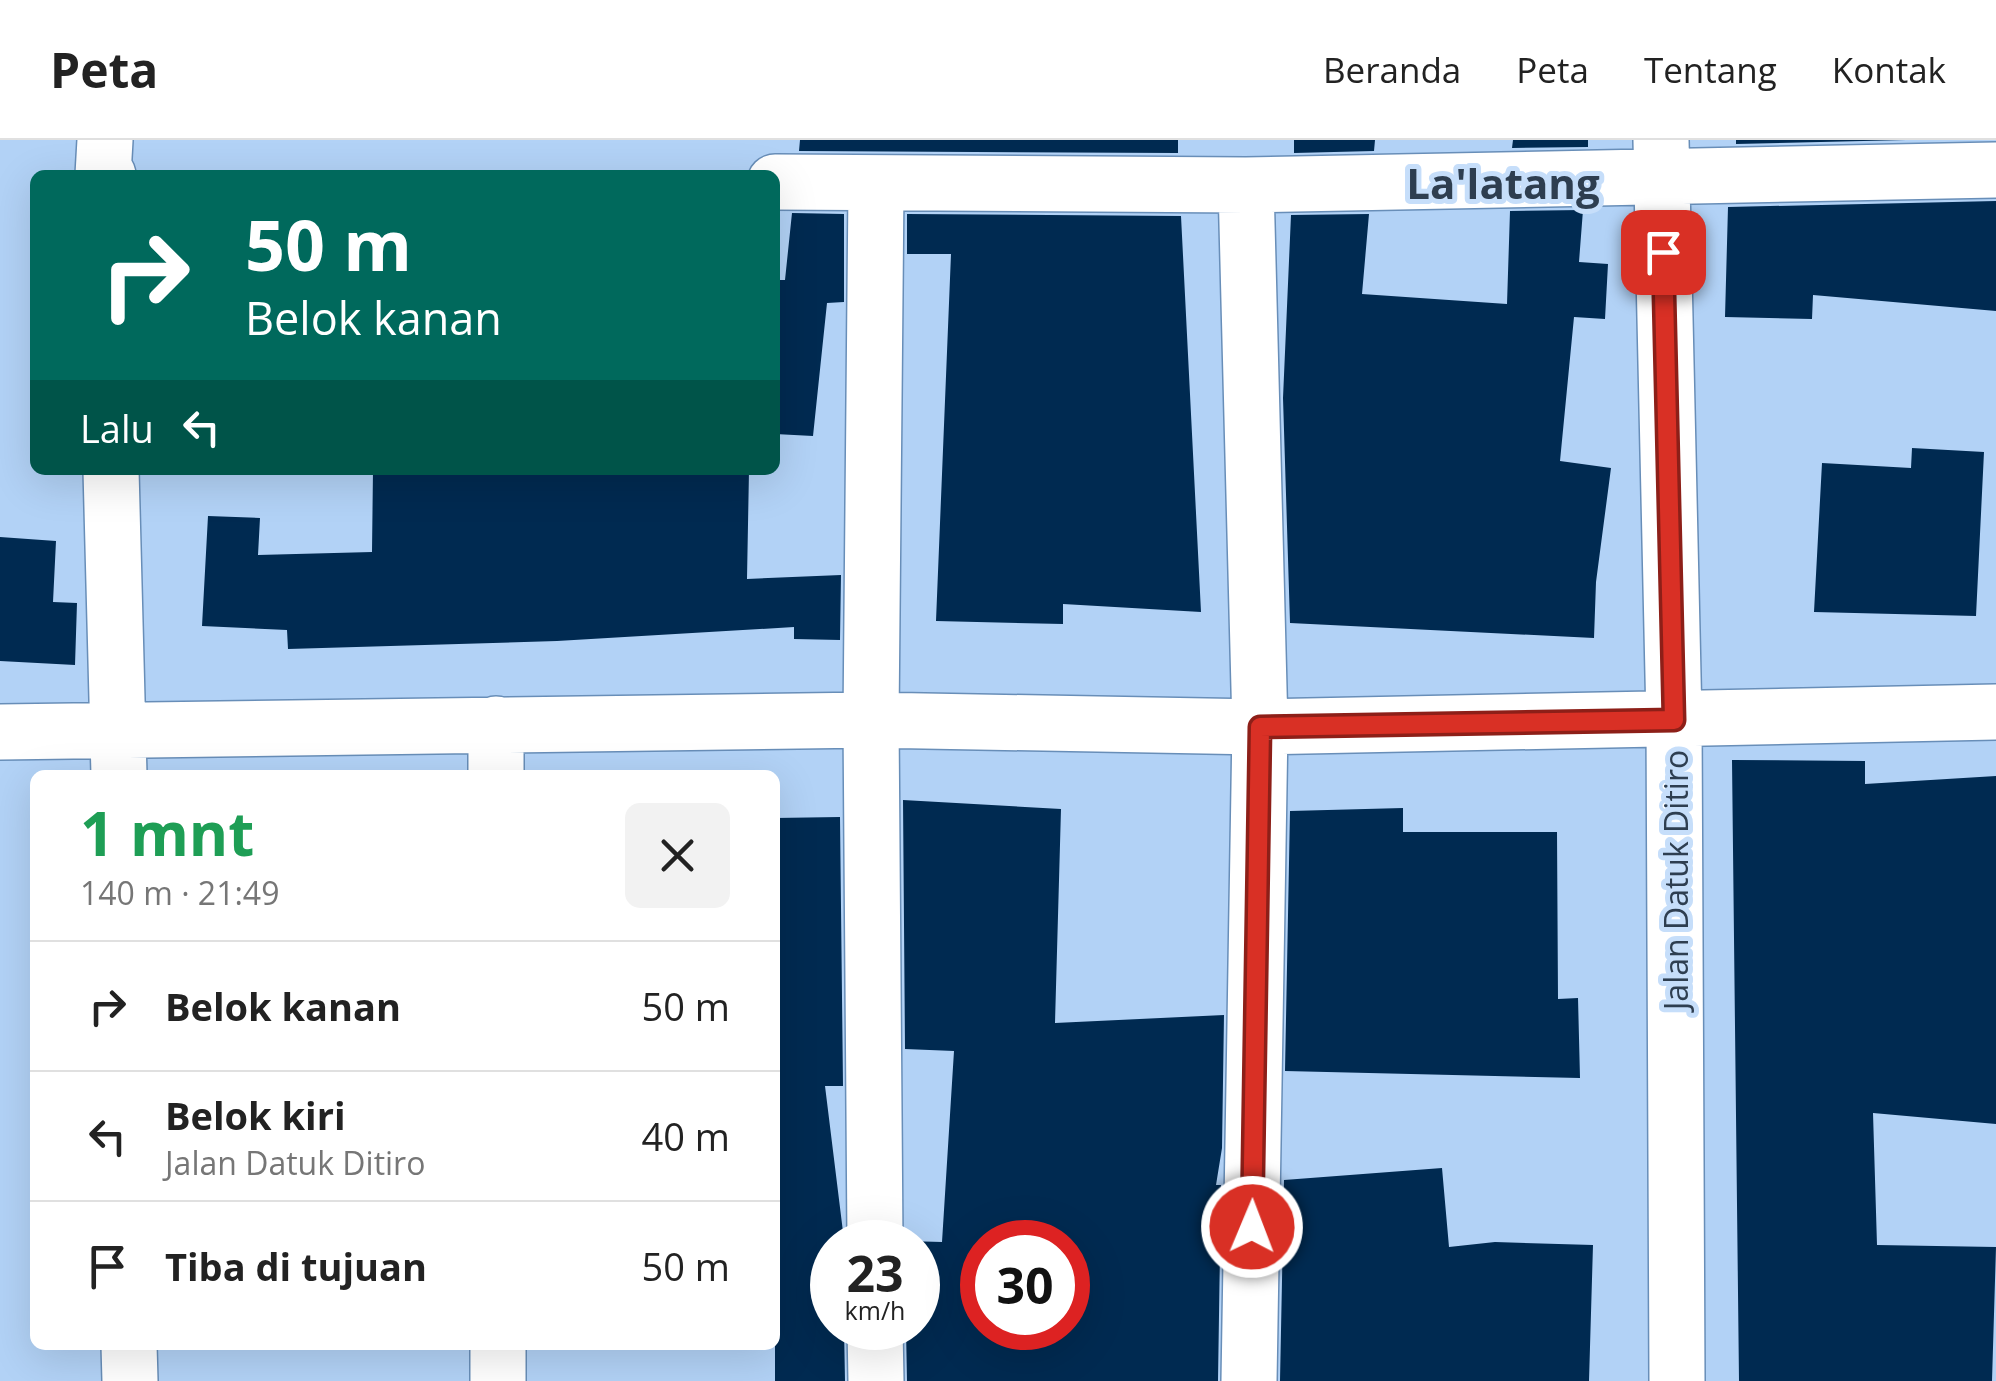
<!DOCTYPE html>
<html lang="id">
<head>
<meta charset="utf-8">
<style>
	:root { --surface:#fff; --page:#f2f2f2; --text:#222; --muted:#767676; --line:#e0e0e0 }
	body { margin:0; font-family:"Open Sans",sans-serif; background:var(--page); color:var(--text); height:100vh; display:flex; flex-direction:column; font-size:38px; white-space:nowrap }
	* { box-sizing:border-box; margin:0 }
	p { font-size:32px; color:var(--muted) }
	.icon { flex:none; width:55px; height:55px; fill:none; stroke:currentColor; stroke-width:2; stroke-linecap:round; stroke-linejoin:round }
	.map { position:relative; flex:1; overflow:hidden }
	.drawer { position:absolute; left:30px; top:630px; width:750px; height:580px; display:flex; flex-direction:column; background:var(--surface); border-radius:15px; box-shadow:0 10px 40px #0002 }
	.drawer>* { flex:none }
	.hud { position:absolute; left:30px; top:30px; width:750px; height:305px; border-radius:15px; box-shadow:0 10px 40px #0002; background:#00695c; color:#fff; overflow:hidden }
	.speed { position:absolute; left:810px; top:1080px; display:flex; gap:20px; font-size:50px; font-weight:700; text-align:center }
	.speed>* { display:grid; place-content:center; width:130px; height:130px; border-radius:50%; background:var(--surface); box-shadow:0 10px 40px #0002; line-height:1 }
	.speed small { font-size:25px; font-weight:400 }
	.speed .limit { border:15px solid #d22; background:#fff; color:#111 }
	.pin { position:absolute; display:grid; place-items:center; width:85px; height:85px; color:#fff; margin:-42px; border-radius:20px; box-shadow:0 5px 15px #0006 }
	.me { position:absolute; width:110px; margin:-55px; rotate:1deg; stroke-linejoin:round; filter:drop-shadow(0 0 8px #0008) }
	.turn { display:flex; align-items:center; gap:35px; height:210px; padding:0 50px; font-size:45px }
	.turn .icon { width:130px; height:130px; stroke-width:2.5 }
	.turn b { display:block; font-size:70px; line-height:85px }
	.then { display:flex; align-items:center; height:95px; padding:0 50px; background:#0003; gap:20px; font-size:38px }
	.round { display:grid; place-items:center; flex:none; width:105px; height:105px; border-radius:15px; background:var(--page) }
	.summary { display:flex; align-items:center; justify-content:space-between; height:170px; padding:0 50px }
	h1 { font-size:60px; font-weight:700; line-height:75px; color:#1e9e55 }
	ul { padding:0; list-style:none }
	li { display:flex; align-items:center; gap:30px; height:130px; padding:0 50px; border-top:2px solid var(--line) }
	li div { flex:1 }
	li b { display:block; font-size:38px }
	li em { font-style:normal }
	header { display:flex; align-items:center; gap:60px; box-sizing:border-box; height:140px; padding:0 50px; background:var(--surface); border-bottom:2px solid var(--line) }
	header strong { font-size:48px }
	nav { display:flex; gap:55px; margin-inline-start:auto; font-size:35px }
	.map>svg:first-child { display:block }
	.building { fill:#002a51; fill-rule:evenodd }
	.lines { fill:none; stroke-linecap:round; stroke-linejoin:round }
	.minor-casing { stroke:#688eb8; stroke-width:58 }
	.minor { stroke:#fff; stroke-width:55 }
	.route-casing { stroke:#8d1f18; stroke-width:25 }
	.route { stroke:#d93025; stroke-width:18 }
	.labels { text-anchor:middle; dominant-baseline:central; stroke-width:10; stroke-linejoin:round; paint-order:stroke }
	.street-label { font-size:32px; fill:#2e3e50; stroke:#c6defa }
	.district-label { font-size:42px; font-weight:bold; fill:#2e3e50; stroke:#c6defa }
</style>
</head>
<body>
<header>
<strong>Peta</strong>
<nav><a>Beranda</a><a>Peta</a><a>Tentang</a><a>Kontak</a></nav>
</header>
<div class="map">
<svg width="1996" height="1241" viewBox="0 0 1996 1241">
	<rect width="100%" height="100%" fill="#b2d2f6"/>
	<path class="building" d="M800,0H1178V13L799,11Z
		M1294,0H1375L1374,11L1294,13Z
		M1513,0H1588V7L1512,8Z
		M1736,0H1906L1736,4Z
		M1996,61V171L1813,155L1812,179L1725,177L1728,67Z
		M1583,70L1579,122L1608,124L1605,179L1574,177L1560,321L1611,328L1596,442L1594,498L1290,483L1283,258L1291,75L1369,74L1362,154L1507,164L1510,71Z
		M792,73L844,74V162L827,163L813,296L775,294V140H785Z
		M907,74L1181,76L1201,472L1063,464V484L936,481L951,114H907Z
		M1912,308L1984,312L1976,476L1814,472L1822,323L1911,328Z
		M373,330H749L747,439L841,435L840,500L794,499V487L557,501L288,509L287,490L202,486L208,376L260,378L258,415L372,412Z
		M0,397L56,401L53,462L77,463L75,525L0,521Z
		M1732,620L1865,621V644L1996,636V984L1873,973L1877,1105L1996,1107L1992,1241H1739Z
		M903,660L1061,669L1055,883L1224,875L1222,1008L1216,1045H1221L1218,1241H907L906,1188H918V1102L906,1101L942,1102L954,911L905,909ZM982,1102H1068V1188H982Z
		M1403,668V692H1557L1558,859L1578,858L1580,938L1285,931L1290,671Z
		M840,677L843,946H825L844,1100L832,1102V1188H844L845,1241H775V678Z
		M1442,1028L1449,1107L1495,1102L1593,1105L1589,1241H1280L1284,1040Z"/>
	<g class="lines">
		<g class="minor-casing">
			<path id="minor" d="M105,0L103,35H108
				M1661,0L1674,580L1677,1241
				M775,42L1246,45L1996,30
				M1246,45L1260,587L1249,1241
				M111,330L119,635
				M496,584V635
				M0,592L871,580L1260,587L1996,572
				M875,1102L871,580L876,46
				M875,1188L876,1241
				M129,1205L130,1241
				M498,1205V1241"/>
		</g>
		<use href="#minor" class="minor"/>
	</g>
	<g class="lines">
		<g class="route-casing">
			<path id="route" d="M1252,1087L1260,587L1674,580L1663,112"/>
		</g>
		<use href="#route" class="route"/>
	</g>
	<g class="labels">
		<g class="street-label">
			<text transform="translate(1675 740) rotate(-90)">Jalan Datuk Ditiro</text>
		</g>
		<g class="district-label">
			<text x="1503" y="42">La'latang</text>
		</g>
	</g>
</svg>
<div class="speed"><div>23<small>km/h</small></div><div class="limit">30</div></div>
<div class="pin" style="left:1663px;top:112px;background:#d93025"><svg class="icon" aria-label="arrive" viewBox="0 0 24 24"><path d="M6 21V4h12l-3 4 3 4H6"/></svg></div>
<svg class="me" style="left:1252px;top:1087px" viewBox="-20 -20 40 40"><circle r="17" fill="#d93025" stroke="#fff" stroke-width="3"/><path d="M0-11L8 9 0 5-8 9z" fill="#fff"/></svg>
<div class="hud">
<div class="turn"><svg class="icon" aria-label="right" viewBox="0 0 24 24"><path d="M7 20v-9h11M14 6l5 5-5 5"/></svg><div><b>50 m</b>Belok kanan</div></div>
<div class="then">Lalu<svg class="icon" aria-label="left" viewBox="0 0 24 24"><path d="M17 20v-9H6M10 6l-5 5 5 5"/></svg></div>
</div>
<section class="drawer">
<div class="summary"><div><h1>1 mnt</h1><p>140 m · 21:49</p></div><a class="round"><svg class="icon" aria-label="close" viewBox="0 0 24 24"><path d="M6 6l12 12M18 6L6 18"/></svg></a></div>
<ul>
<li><svg class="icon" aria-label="right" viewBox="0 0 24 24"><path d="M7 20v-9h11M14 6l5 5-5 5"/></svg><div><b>Belok kanan</b></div><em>50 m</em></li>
<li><svg class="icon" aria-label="left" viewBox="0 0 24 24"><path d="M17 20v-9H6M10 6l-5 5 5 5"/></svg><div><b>Belok kiri</b><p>Jalan Datuk Ditiro</p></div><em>40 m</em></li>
<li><svg class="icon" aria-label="arrive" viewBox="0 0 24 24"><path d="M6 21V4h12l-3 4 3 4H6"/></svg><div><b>Tiba di tujuan</b></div><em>50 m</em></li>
</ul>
</section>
</div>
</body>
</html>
